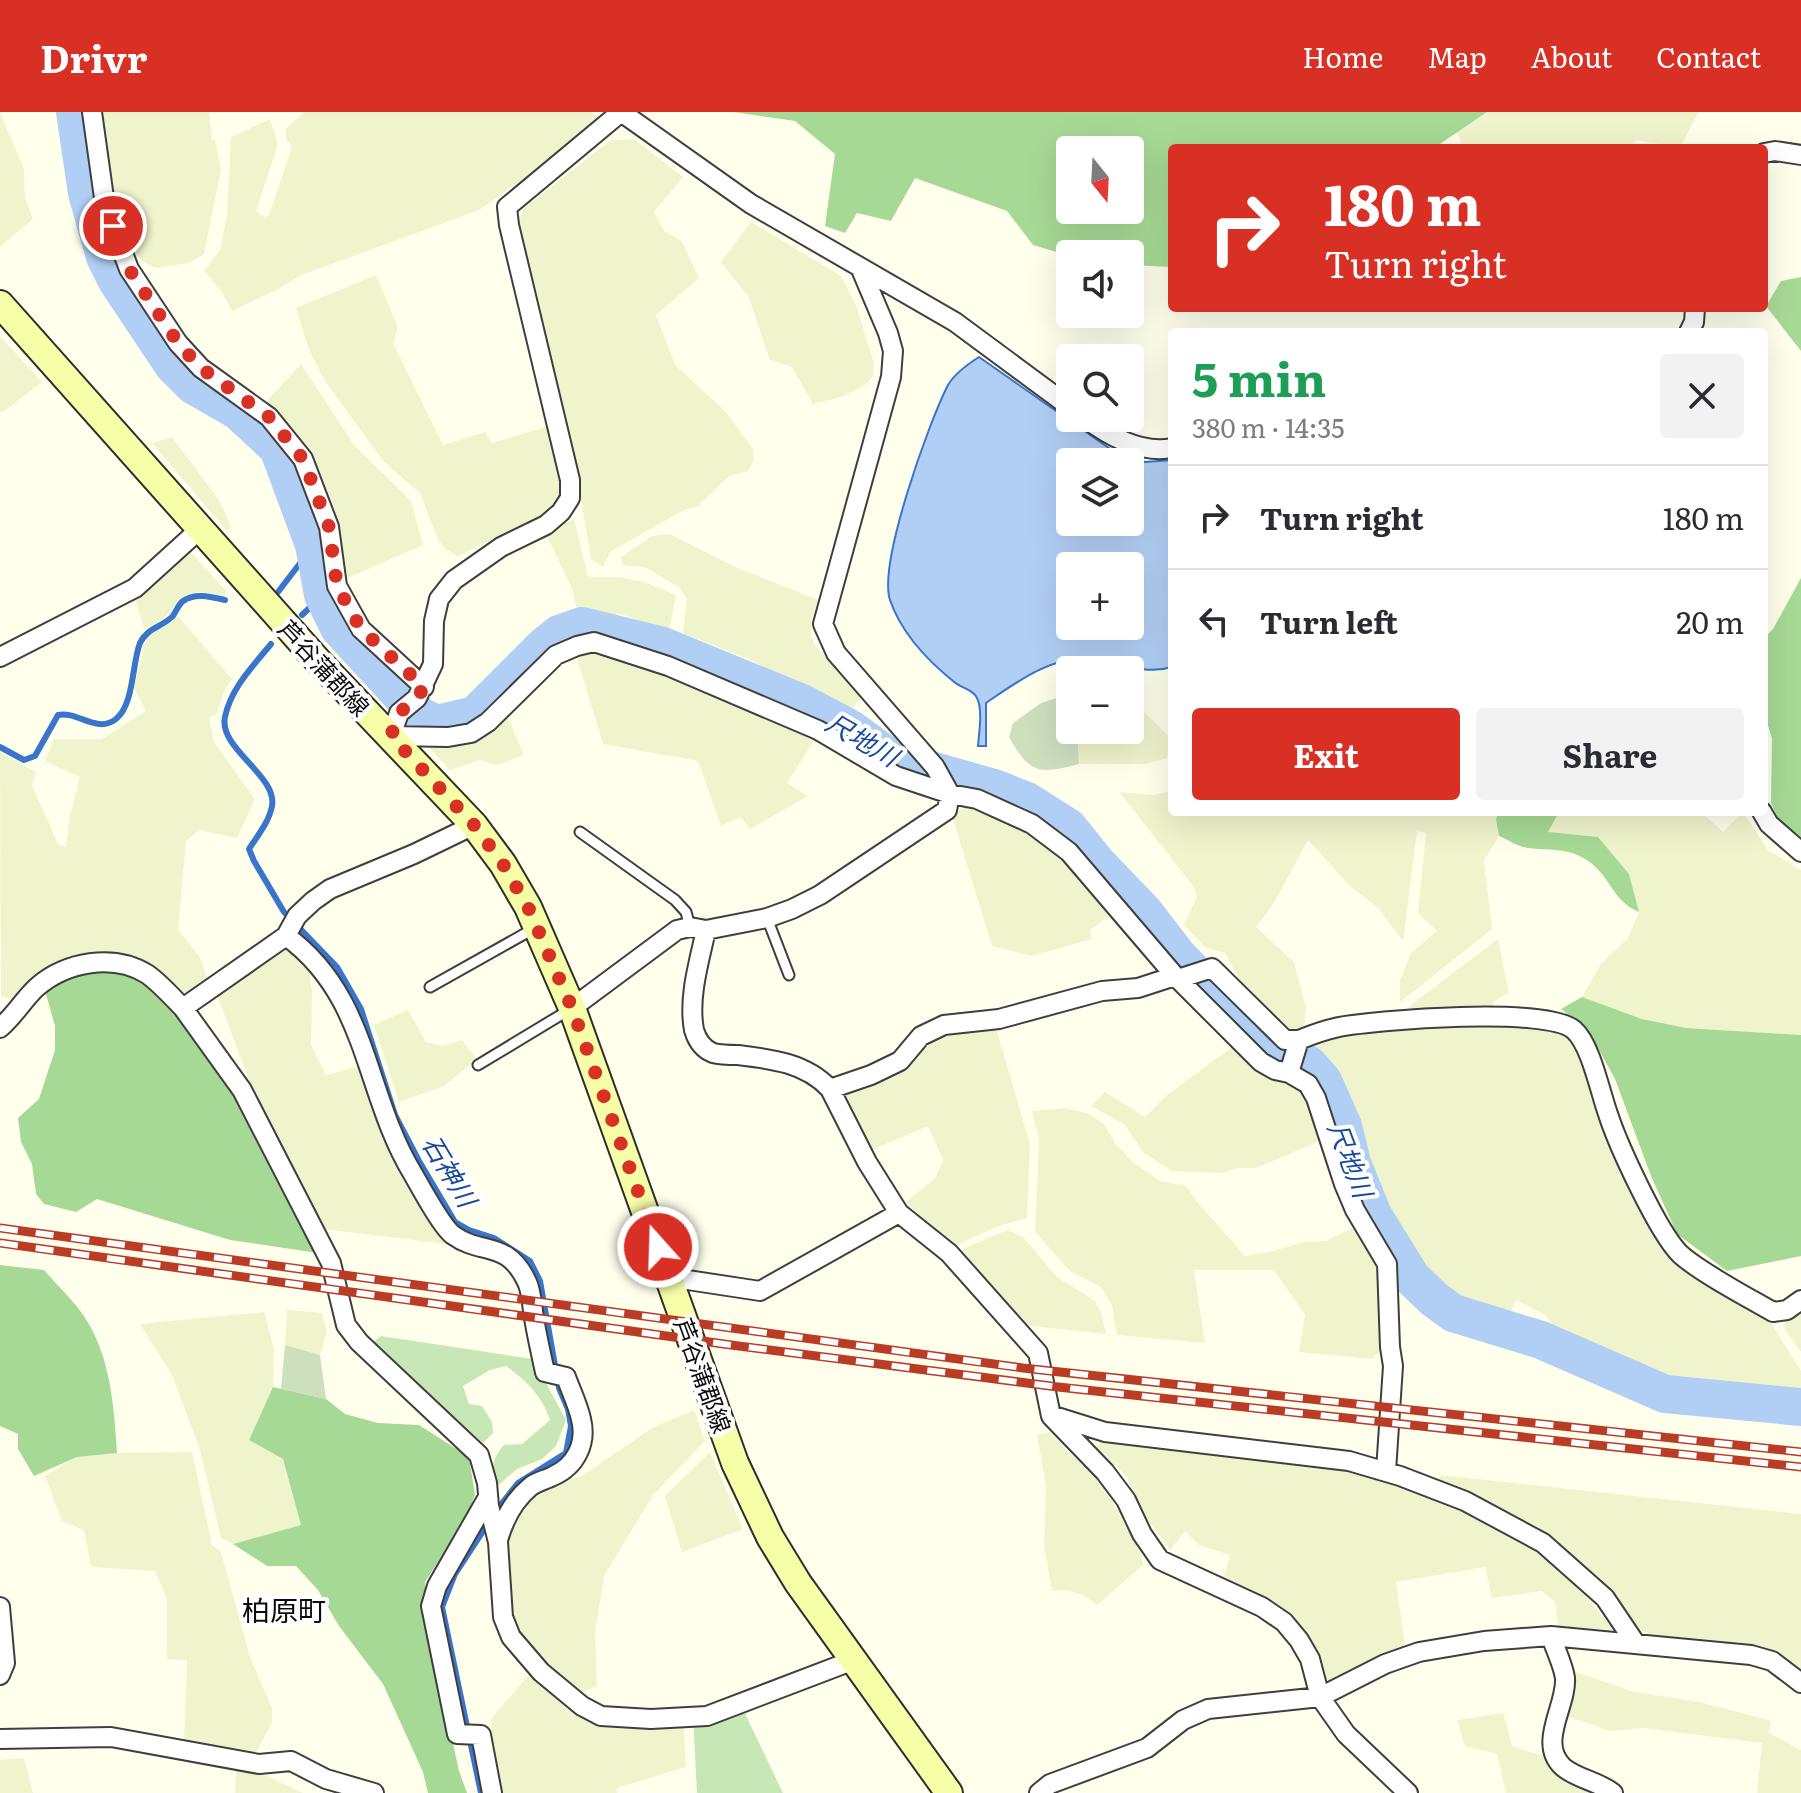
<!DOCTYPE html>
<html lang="en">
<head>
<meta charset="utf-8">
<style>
	:root { --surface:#fff; --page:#f2f2f3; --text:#2b2b33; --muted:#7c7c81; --line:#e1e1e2; --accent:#d93025 }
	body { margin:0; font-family:Literata,"Noto Sans JP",serif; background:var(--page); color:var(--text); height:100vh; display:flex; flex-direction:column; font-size:30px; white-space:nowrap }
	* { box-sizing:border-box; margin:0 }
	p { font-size:26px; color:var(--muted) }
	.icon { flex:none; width:44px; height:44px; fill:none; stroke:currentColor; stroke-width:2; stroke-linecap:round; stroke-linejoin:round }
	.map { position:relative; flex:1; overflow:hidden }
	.panel { position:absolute; left:1168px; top:216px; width:600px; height:488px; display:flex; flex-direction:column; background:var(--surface); border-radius:8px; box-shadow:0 8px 32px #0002 }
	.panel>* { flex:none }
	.hud { position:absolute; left:1168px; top:32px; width:600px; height:168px; border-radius:8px; box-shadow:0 8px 32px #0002; background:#d93025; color:#fff; overflow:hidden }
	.needle { width:52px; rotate:162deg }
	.controls { position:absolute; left:1056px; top:24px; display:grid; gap:16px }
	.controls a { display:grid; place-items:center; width:88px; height:88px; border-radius:8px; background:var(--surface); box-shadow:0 8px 32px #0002; font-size:40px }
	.pin { position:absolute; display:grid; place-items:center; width:68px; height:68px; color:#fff; margin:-34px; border:4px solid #fff; border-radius:50%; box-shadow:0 2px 8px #0007 }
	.me { position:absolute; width:88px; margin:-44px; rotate:340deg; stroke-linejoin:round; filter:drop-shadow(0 0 6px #0008) }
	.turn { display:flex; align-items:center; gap:28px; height:168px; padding:0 24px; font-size:36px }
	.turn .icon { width:104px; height:104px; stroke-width:2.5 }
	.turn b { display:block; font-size:56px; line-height:68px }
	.round { display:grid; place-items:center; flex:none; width:84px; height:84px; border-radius:8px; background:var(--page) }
	.head { display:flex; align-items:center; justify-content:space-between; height:136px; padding:0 24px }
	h1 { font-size:48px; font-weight:700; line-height:60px; color:#1e9e55 }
	.button { display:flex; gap:16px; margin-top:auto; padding:16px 24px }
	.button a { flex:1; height:92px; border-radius:8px; background:var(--accent); color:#fff; font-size:32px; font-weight:700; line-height:92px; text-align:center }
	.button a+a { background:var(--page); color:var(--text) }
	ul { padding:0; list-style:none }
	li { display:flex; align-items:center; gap:24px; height:104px; padding:0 24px; border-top:2px solid var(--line) }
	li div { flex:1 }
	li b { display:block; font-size:30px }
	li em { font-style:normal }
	header { display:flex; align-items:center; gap:48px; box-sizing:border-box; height:112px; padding:0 40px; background:var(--accent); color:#fff }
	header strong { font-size:38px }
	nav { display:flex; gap:44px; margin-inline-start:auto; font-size:28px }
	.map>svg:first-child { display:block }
	.farmland { fill:#f0f4cd }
	.green { fill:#c7e8b6 }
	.forest { fill:#a7d996; fill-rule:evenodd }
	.cemetery { fill:#cedfbe }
	.water { fill:#b1cff5; stroke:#3975cb; stroke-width:2; fill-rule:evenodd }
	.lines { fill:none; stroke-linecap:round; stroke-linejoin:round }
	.stream { stroke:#3975cb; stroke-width:6 }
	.river { stroke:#b1cff5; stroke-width:38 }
	.lane-casing { stroke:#3f3f3f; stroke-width:13 }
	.street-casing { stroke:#3f3f3f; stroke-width:22 }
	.secondary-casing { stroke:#2e2e2e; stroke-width:30 }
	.lane { stroke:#fff; stroke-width:9 }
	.street { stroke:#fff; stroke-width:18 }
	.secondary { stroke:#f7fea8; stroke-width:26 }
	.rail-casing { stroke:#ba3c27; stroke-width:9 }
	.rail { stroke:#fff; stroke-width:6; stroke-dasharray:18; stroke-linecap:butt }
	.route { stroke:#d93025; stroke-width:14; stroke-dasharray:0 25.2 }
	.labels { text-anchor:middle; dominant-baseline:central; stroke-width:8; stroke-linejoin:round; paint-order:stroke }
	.street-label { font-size:24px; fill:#0c0c0c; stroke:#fff }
	.water-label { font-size:26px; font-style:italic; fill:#18499c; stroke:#fff }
	.quarter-label { font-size:28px; fill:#0c0c0c; stroke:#fff }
</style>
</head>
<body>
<header>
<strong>Drivr</strong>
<nav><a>Home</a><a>Map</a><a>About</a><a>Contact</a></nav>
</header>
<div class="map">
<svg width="1801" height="1681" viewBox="0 0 1801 1681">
	<rect width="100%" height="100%" fill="#ffffec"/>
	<path class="farmland" d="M0,0L24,57L25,86L33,107L0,135Z
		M98,0H209L212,28L215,27L221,58L204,142L189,151L156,156L143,150L137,143L120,117L108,68Z
		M304,0H592L598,5L594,18L479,98L299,164L280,176L232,199L222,180L204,159L220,138L227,103L231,25L270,7L278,32L256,99L265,106L269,103L292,35L286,26V17Z
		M1487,0H1699L1680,35L1635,28L1634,36H1464L1457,20Z
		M634,27L683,65L654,100L665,120L682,129L699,166L656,203L675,253L726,300L753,337L754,348L748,359L729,364L698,394L682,399L610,440L603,455L591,447L576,357L517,114L524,96L611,28Z
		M751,110L841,164L856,193L874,251L873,264L865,273L841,285L813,292L792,255L770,248L749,186L721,150Z
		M376,163L398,215L393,231L443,333L485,320L492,331L549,314L561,372L560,387L553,399L458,444L447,438L438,428L420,381L384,350L325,269L308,235L296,196Z
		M0,224L42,270L3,300H0Z
		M301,252L354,333L411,389L423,433L343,468L311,346L292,317L265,291Z
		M172,325L219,388L231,414L227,419L152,331Z
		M574,407L588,465H620L644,470L676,483L669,520L624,503L577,500L572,476L545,420Z
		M670,422L733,454L818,488L811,508V523L815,534L849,567L860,583L851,602L751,548L683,521L687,487L680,476L647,456L623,453L621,445L652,424Z
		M187,436L228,481L220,483L197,480L183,484L164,506L144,517L135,486Z
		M178,504L232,567L225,578L216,603L209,605L214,630L255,687L237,726L199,718L186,729L178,818L199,844L207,866L187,881L73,847L47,856L15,888L1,884L0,640L36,660L32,673L58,732L66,735L69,708L80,665L45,649L54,627H102L146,599L134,576L144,534L148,523L173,509Z
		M598,537L624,543L817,624L787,671L808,684L750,717L741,705L721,714L698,649L603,632L576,543Z
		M1130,587L1172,627L1167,646L1145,652H1079L1077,618H1130Z
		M506,601L524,643L497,653L480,648L450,658L425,631L478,626L495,617Z
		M1172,679V700H1499L1496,707L1499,724L1484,749L1492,817L1400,890V868L1411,841L1437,819L1418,801L1426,721L1417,719L1403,829L1378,796L1350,774L1308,728L1274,791L1256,815L1294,850L1306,896L1304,917L1288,920L1246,880L1225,841L1205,835L1184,813L1197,785L1194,775L1119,680L1154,683Z
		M968,693L1006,706L1029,717L1064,746L1110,803L1090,818L1092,827L1032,844L992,834L952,704Z
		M1559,700H1701L1723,720L1743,700L1768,738L1801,758V923L1686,916L1642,907L1582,885L1601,852L1628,826L1639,800L1629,762L1548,720Z
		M1498,827L1509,881L1494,889L1489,903H1408V896L1412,892Z
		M281,837L298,843L309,856L312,879L311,933L326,963L362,954L454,1133L323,1117L255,984L217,883Z
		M408,898L426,930L442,934L462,928L477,947L444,974L399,990L374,913Z
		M1499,911L1558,915L1575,930L1682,1151L1770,1209L1801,1259V1276L1788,1285L1666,1274L1641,1265L1581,1232L1555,1222L1551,1210L1544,1202L1516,1188L1510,1202L1491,1204L1458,1193L1440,1182L1425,1166L1408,1140L1413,1137L1380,1080L1346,981L1335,960L1322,945L1307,935L1308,930L1317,926L1396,914Z
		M996,916L1030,1032L1027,1106L998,1114L953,1135L906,1090L935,1066L943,1048L928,1014L869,1039L841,983L903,954L931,931L954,920Z
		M1232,935L1256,956L1296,973L1309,987L1322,1028L1256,1056H1238L1222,1061L1172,1059L1144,1041L1124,1012L1091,994L1105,980L1145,1005L1166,984Z
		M1065,996L1087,1001L1104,1012L1115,1031L1134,1051L1160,1069L1186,1074L1199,1092L1245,1144L1269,1140L1304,1130L1326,1129L1357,1114L1380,1154L1383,1236L1372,1247L1299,1240L1305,1203L1274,1158H1194L1205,1231L1117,1223L1112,1194L1102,1176L1070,1159L1035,1120L1039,1028L1032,999Z
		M1007,1118L1023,1125L1057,1165L1094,1188L1101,1200L1106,1222L1021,1213L958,1139Z
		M287,1198L322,1201L327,1219L320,1243L285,1233Z
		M1801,1198V1240L1785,1218V1206Z
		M264,1200L274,1237L273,1275L249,1328L283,1347L301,1413L233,1432L221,1426L200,1338L172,1263L140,1212Z
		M694,1298L705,1329L653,1383L604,1464L595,1521L597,1574L577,1582L517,1519L509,1493L506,1413L535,1376L582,1364L652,1316Z
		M1049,1320L1104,1374L1142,1444L1143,1453L1097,1493L1083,1483L1066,1478L1052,1479L1044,1433L1046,1374L1037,1323Z
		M1106,1325L1346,1357L1396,1369L1467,1397L1530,1434L1565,1460L1614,1518L1558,1514L1555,1490L1542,1479L1492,1486L1485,1455L1396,1470L1405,1533L1328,1569L1312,1529L1293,1506L1264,1486L1223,1466L1230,1443L1199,1433L1185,1419L1170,1438L1134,1389L1128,1366L1097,1335Z
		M192,1340L212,1433L221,1440L250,1545L272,1596V1611L253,1646L184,1633L187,1548L167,1547V1487L155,1459L91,1455L84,1418L62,1409L45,1364L77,1345L117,1341Z
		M710,1340L743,1417L682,1440L665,1384Z
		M1441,1363L1801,1402V1563L1772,1545L1715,1528L1650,1523L1636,1515L1602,1472L1531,1413L1436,1372Z
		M1573,1559L1634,1580L1700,1590L1771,1609L1769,1621L1801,1638V1681H1757L1762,1631L1644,1616L1610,1619L1567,1604L1573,1585Z
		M531,1560L566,1596L595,1611L684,1615L686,1655L617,1676V1681H500L496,1675L491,1607Z
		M1503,1601L1512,1634L1543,1644L1550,1658L1565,1667L1604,1681H1506L1497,1642L1465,1634L1457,1608Z
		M24,1646L33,1681H0V1648Z
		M236,1657L262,1662L303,1681H235Z"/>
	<path class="green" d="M381,1224L533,1247L566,1308L556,1334L542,1347L517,1357L494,1377C491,1359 491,1347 504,1333L522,1332L550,1308C542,1284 527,1269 506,1254L490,1258L463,1274L469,1292L482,1294L492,1310L493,1321L483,1331L372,1231Z
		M740,1591L783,1681H697L693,1605Z"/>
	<path class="forest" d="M733,0H1487L1434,36H1172L1171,155L1130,153V142H1070V144L1033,133L1007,99L915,66L891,109L857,101L845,121L825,114L835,42L795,9ZM1130,38V98H1070V38Z
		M1801,165V239L1766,194L1781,169Z
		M1801,466V729L1778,706L1771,691L1772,626L1764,601V526L1773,517Z
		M1499,700H1559L1548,720L1598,725L1629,762L1639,800C1613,789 1612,768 1591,751C1568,733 1547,740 1523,735C1515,733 1507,727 1499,724L1496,707Z
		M99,857L128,862L148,874L180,902L234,982L318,1141L230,1128L97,1087L76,1100L44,1092L36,1082L32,1052L21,1030L18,1006L39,987L55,938V914L46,882C61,865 77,861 99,857Z
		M1582,885L1642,907L1686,916L1801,923V1144L1727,1159L1677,1122L1651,1064L1615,967L1588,918L1561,897Z
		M0,1153L44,1158C55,1171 68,1183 78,1196C110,1236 114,1292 117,1341L77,1345L34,1364L18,1337V1322L0,1314Z
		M273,1275L326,1287L345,1302L378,1311L419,1313L469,1345L475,1383L464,1410L425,1470V1502L459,1659L467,1681H428L423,1660L383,1572L339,1514L318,1478L296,1454H267L233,1432L301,1413L283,1347L249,1328Z"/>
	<path class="cemetery" d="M1070,582V618H1077L1079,652C1040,662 1030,663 1009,625L1013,611L1041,591Z
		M285,1233L320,1243L326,1287L281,1277Z"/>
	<path class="water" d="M979,245L1119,343L1145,350L1172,348V555C1146,563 1118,551 1093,547C1056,541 1015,571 986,591V634H978C979,621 983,598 977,586C973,577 960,576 953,569C927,548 901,520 890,488C878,451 929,310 948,273C955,261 968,252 979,245ZM1070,350H1130V410H1070ZM1130,454V514H1070V454Z"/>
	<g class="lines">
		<path class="stream" d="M278,480L314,433
			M302,503L323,483
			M271,532C253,554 231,576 225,605C218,636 278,664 272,694C269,710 258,723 249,737L254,749L284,800L337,855L361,897L395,1003L419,1049L455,1110L469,1118L494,1126L530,1149L540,1169L559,1276L568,1297L571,1314L566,1341L518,1371L495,1400
			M0,635L24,648L35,644L58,603C78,599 97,622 116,607C134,593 132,551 140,531C147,516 162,515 173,504C176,499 179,492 183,489C195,480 212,485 225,488
			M481,1681L442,1495L455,1462L489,1410"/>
		<path class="river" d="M75,0L87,81L105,145L117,169L173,253L193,273L238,299L278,336L314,433L323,483L339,516L420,604L437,612L475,603L543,535L559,522L582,514L663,534L802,591L851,617L892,647L994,676L1027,689L1068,715L1097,751L1145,801L1178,844L1265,933L1283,944L1308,952L1323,969L1343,1014L1352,1051L1373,1103L1412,1166L1434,1187L1453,1201L1541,1228L1665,1282L1801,1295"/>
		<g class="lane-casing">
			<path id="lane" d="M580,720L675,788L686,800L690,815
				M767,806L789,863
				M430,875L535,816
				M478,953L569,898"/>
		</g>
		<g class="street-casing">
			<path id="street" d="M92,0L105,93L129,157L178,231L201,256L269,305L303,347L329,415L337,474L361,517L424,575
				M621,0L507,95L509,113L570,368V386L561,400L546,413L501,435L454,468L439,487L434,509L433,552L417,586L399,601L391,624L448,625L471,621L488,610L556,543L577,534L594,530L668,554L818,618L896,664L950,682L977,687L1032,712L1069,740L1175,864L1261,950L1275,958L1289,961L1299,928C1311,923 1325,918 1339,915C1377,908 1547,894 1574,918C1591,933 1600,980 1608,1002C1618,1033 1658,1120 1680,1142C1701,1161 1747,1185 1773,1200L1787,1198L1801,1188
				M621,0L751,92L955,210L1070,295
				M1764,41L1775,39L1801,43
				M1689,220L1694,210L1695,196
				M1085,306C1109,324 1141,342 1172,336
				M0,545L135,476L200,417
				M1762,700L1769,712L1801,740
				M706,818C699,850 688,886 694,918C697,928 703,937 713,941C721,943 731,943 738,943C772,947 806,951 830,977L867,1050L899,1101L949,1141L1038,1241L1051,1304L1105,1360L1126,1388L1142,1422L1160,1448L1262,1495L1284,1510L1299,1528L1310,1547L1320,1585L1346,1622L1408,1681
				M286,824C369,884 364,982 413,1062C421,1076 442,1115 453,1123C482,1144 507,1127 527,1170C532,1180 532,1195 534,1206C537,1224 541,1242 545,1260L566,1265C571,1279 578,1293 581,1307C587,1331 576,1354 553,1364C546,1368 537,1369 530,1375C513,1389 504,1407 498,1428
				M1178,867L1212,856L1285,928H1299
				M183,896L242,978L331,1151L346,1213L359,1230L479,1343L487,1371L489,1394L498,1430L503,1505L511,1525L541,1560L582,1594L601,1604L651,1607L707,1604L854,1548
				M572,896L677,818L690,815L706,818L767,806L792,797L820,783L947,698L950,682L935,655L836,541L823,512L891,265L893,239L888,221L860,155
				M0,916C14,904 24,887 37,875C66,850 113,841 147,862C160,871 172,885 183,896L286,824L297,804L313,789L330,777L414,742L474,713
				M1289,961L1308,972L1316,986L1344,1072L1355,1098L1387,1152L1390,1235L1393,1254L1386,1359
				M830,977L871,963L900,949L921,924L944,913L999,907L1102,879L1138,876L1175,864
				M668,1165L760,1179L899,1101
				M1054,1304L1105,1320L1349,1349L1400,1364L1465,1389L1543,1431L1605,1486L1636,1532
				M488,1385L437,1474L431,1494L457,1622L481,1623L492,1681
				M0,1495L5,1551L0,1563
				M1551,1524C1555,1537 1563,1552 1565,1566C1567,1594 1537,1631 1563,1655C1577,1667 1598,1669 1613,1681
				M0,1627L111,1625L259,1652L291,1649L326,1667L374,1681
				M1039,1681L1050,1672L1147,1636L1183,1608L1208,1597L1320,1585L1385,1552L1419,1540L1484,1529L1551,1524L1751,1543L1772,1549L1801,1571"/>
		</g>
		<g class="secondary-casing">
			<path id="secondary" d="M0,192L319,550L474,713L503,752L528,795L572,896L735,1351L770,1425L798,1471L949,1681"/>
		</g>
		<use href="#lane" class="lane"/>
		<use href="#street" class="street"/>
		<use href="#secondary" class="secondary"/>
		<g class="rail-casing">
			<path id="rail" d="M0,1116L1023,1256L1801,1340
				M0,1131L731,1233L1058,1275L1801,1355"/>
		</g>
		<use href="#rail" class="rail"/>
	</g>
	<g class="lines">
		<path class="route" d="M113,114L129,157L178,231L201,256L269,305L303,347L329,415L337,474L361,517L424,575L417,586L399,601L391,624L474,713L503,752L528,795L572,896L658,1135"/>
	</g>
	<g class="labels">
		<g class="street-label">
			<text transform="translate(325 555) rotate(47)">芦谷蒲郡線</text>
			<text transform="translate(704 1263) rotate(70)">芦谷蒲郡線</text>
		</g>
		<g class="water-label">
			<text transform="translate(863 626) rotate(30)">尺地川</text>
			<text transform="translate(1352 1047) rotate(69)">尺地川</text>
			<text transform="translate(451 1058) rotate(59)">石神川</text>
		</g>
		<g class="quarter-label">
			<text x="284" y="1497">柏原町</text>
		</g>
	</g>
</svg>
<div class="controls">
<a><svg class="needle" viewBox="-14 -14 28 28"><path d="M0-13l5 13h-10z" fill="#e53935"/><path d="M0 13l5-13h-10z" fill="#7c7c81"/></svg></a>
<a><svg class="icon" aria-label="sound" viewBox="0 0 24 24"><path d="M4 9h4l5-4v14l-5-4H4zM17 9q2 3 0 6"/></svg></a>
<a><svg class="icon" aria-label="search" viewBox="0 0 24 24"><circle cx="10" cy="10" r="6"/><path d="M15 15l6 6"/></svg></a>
<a><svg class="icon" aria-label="layers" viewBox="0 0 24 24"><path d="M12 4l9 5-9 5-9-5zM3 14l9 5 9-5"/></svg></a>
<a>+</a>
<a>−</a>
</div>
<div class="pin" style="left:113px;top:114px;background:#d93025"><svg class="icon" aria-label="arrive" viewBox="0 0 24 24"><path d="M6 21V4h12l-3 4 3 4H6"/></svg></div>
<svg class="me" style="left:658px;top:1135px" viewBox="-20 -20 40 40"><circle r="17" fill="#d93025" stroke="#fff" stroke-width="3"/><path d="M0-11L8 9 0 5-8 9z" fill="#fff"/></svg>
<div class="hud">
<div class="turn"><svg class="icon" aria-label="right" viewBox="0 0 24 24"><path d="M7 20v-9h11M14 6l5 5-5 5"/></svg><div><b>180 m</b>Turn right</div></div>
</div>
<section class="panel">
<div class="head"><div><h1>5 min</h1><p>380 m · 14:35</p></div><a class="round"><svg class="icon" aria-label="close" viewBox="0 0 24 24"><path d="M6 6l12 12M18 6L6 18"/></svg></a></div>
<ul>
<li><svg class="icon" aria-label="right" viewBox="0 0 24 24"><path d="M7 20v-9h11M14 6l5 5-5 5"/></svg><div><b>Turn right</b></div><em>180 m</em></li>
<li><svg class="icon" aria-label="left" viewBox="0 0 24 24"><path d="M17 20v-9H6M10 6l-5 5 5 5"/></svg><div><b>Turn left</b></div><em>20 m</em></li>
</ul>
<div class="button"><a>Exit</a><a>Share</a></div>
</section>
</div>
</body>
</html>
